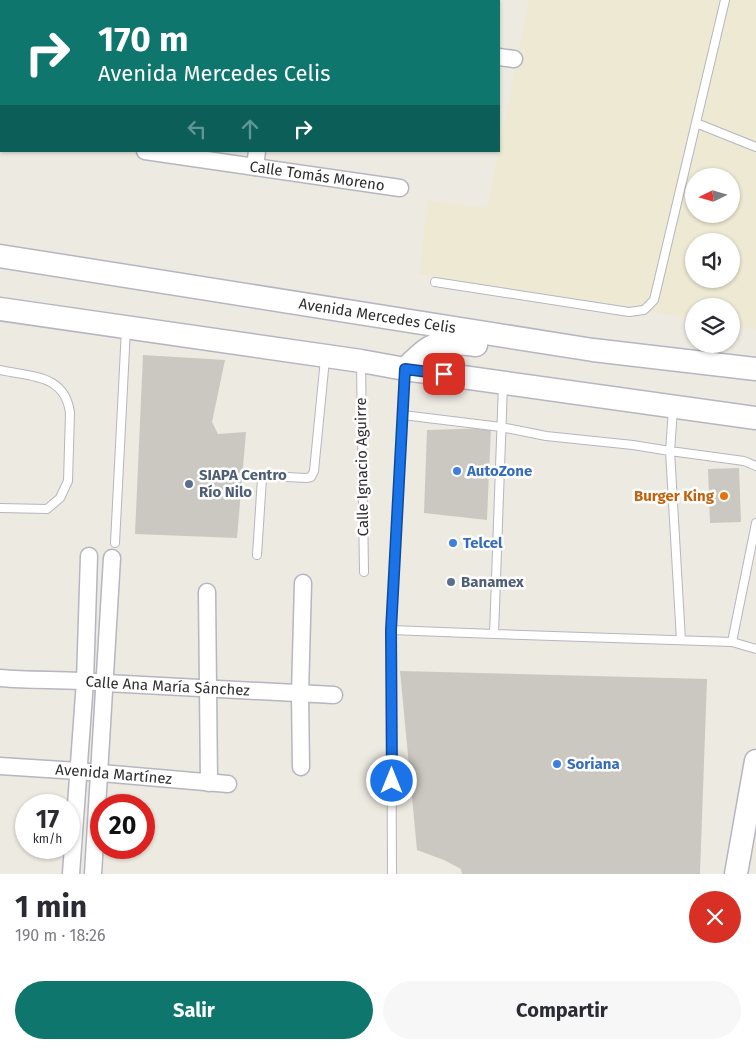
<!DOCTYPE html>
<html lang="es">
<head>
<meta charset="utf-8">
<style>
	:root { --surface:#fff; --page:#f7f7f7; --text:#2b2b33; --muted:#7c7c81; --accent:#0f766e }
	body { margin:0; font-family:"Fira Sans",sans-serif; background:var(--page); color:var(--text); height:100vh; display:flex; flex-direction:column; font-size:19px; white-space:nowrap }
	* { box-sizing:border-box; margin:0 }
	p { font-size:16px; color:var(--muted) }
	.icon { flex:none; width:28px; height:28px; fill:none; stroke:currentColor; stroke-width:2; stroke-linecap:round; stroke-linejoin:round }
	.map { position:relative; height:874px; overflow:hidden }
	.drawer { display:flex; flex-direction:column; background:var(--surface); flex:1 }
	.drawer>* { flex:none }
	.hud { position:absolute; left:0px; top:0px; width:500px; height:152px; box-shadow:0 1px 4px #0004; background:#0f766e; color:#fff; overflow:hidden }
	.needle { width:32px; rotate:265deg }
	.buttons { position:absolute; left:685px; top:168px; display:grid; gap:10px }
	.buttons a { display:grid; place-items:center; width:55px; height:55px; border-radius:50%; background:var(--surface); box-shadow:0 1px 4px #0004; font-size:25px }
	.speed { position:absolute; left:15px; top:794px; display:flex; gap:10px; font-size:25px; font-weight:700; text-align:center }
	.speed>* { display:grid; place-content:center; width:65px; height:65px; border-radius:50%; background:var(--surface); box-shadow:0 1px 4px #0004; line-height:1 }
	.speed small { font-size:12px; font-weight:400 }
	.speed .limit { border:8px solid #d22; background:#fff; color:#111 }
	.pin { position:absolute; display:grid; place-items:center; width:42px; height:42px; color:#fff; margin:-21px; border-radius:10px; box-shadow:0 2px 8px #0006 }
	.me { position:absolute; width:55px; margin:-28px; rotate:0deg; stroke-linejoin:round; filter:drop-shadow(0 0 4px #0008) }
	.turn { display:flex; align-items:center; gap:18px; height:105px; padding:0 15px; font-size:22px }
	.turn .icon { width:65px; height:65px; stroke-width:2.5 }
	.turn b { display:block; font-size:35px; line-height:42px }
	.lanes { display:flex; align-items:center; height:48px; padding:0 15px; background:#0003; justify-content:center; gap:25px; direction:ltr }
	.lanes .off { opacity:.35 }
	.round { display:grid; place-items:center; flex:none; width:52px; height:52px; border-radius:26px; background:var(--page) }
	.headline { display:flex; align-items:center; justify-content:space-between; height:85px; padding:0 15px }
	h1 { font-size:30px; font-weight:700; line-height:38px }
	.button { display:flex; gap:10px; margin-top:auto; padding:10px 15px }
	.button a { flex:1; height:58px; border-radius:30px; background:var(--accent); color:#fff; font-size:20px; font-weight:700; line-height:58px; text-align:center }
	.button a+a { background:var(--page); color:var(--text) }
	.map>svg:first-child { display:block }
	.education { fill:#ede9d3; fill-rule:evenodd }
	.building { fill:#cac8c0 }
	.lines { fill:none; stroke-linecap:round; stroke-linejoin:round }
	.lane-casing { stroke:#b5b6c0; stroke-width:10 }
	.street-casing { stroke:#b5b6c0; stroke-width:19 }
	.secondary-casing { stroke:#b5b6c0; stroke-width:25 }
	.lane { stroke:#fff; stroke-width:8 }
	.street { stroke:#fff; stroke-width:16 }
	.secondary { stroke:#fff; stroke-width:22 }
	.route-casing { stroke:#114b97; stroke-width:12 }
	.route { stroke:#1a73e8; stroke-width:9 }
	.shop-dot { fill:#3f7fe0; stroke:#fff; stroke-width:2 }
	.service-dot { fill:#5c6f8a; stroke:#fff; stroke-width:2 }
	.food-dot { fill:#e8710a; stroke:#fff; stroke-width:2 }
	.labels { text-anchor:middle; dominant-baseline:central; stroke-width:5; stroke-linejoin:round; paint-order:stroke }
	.street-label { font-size:15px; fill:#2e2e2e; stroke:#fff }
	.shop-label { font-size:15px; font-weight:bold; fill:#366cbe; stroke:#fff; text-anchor:start }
	.service-label { font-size:15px; font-weight:bold; fill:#4e5e75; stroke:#fff; text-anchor:start }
	.food-label { font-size:15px; font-weight:bold; fill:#c56008; stroke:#fff; text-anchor:end }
</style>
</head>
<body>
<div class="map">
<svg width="756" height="874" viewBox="0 0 756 874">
	<rect width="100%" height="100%" fill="#edeae2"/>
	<path class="education" d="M529,0H756V329L731,325V306H694V319L419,274L428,200L487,208ZM694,176H731V214H694ZM694,241H731V279H694Z"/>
	<path class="building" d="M143,355L225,360L212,422L218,434L246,432L237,538L135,534Z
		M491,428L487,520L424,513L427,430Z
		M739,468L741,522L710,523L708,469Z
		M400,671L707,679L700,874H462L461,869L444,860L417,850Z"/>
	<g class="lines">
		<g class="lane-casing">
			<path id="lane" d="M696,123L756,147
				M435,282L629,312L644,310L654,300L725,0
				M361,364L364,572
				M0,370C31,377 65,374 70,413L68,481L60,498L47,509L0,508
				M405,372L391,630L494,634
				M503,384L494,634L732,642L756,649
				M673,409L670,451L744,461L756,466
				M403,415L501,427L546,436L633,445L670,451L681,640
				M115,543L126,329
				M257,555L262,478L268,476L306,478L311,477L314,471L325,359
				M391,630L392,874
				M732,642L756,523"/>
		</g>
		<g class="street-casing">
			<g id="street">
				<path d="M89,0L98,1"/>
				<path d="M41,1V0"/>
				<path d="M279,1V0"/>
				<path d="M499,57L514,59"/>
				<path d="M0,130H1"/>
				<path id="s1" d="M145,151L400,188"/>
				<path d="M255,167L257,151"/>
				<path d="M207,592L209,783"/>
				<path id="s2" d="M0,678C35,681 71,679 106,683L334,695"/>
				<path id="s3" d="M0,766L78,771L228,784"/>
				<path d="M301,767L300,694L303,583"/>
				<path d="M71,874L85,681L89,556"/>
				<path d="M93,874L112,558"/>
			</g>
		</g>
		<g class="secondary-casing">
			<g id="secondary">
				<path id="s4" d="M0,256L593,350L756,369"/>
				<path d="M0,309L361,361L405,369L756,418"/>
				<path d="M405,369C434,341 435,340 476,345"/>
				<path d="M736,874L756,761"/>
			</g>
		</g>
		<use href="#lane" class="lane"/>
		<use href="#street" class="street"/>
		<use href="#secondary" class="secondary"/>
	</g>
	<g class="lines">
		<g class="route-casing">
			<path id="route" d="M392,781L391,630L405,369L444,374"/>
		</g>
		<use href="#route" class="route"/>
	</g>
	<g class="shop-dot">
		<circle cx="457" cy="471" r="5"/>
		<circle cx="453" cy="543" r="5"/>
		<circle cx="557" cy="764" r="5"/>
	</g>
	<g class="service-dot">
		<circle cx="189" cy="484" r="5"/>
		<circle cx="451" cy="582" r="5"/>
	</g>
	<circle class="food-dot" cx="724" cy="496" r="5"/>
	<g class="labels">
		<g class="street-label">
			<text stroke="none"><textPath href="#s1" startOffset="174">Calle Tomás Moreno</textPath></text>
			<text stroke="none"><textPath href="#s4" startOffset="382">Avenida Mercedes Celis</textPath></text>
			<text transform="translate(362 467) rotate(-91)">Calle Ignacio Aguirre</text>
			<text stroke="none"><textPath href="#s2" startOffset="168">Calle Ana María Sánchez</textPath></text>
			<text stroke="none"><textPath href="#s3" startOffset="114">Avenida Martínez</textPath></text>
		</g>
		<g class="shop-label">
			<text x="467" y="471">AutoZone</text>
			<text x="463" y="543">Telcel</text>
			<text x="567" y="764">Soriana</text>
		</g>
		<g class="service-label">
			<text x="199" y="475">SIAPA Centro<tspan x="199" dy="17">Río Nilo</tspan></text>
			<text x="461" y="582">Banamex</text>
		</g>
		<g class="food-label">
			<text x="714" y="496">Burger King</text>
		</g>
	</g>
</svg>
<div class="buttons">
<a><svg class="needle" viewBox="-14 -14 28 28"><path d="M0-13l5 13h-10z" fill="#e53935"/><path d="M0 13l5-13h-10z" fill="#7c7c81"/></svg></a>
<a><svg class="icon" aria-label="sound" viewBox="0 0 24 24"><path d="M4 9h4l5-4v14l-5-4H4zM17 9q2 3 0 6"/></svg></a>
<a><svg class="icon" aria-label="layers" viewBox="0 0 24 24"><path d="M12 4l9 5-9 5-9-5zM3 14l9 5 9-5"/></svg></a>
</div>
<div class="speed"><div>17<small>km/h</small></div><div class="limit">20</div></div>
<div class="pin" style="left:444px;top:374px;background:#d93025"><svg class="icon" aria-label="arrive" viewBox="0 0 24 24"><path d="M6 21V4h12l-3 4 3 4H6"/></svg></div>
<svg class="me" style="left:392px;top:781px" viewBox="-20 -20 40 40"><circle r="17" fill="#1a73e8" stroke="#fff" stroke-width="3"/><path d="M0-11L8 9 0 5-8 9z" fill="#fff"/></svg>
<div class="hud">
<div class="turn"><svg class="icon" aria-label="right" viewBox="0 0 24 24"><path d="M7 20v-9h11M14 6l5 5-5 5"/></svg><div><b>170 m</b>Avenida Mercedes Celis</div></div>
<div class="lanes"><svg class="icon off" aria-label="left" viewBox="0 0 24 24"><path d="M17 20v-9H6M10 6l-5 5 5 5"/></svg><svg class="icon off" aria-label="ahead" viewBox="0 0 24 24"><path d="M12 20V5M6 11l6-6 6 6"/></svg><svg class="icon" aria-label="right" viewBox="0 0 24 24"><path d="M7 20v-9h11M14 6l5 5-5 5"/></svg></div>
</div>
</div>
<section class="drawer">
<div class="headline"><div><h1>1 min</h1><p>190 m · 18:26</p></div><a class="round" style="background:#d93025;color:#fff"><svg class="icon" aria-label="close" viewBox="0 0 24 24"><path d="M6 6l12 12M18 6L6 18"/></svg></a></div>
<div class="button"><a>Salir</a><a>Compartir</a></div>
</section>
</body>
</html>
